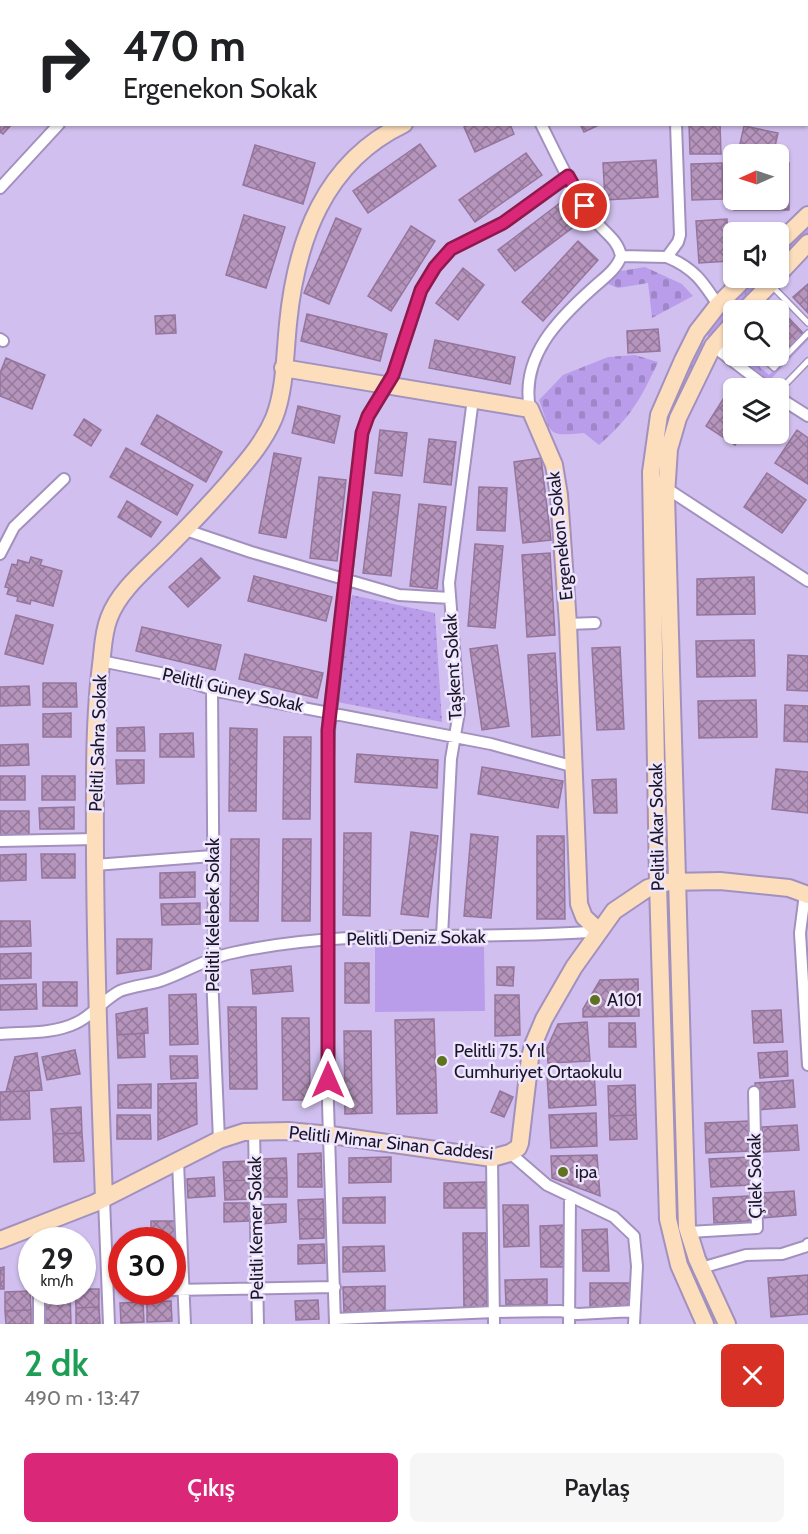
<!DOCTYPE html>
<html lang="tr">
<head>
<meta charset="utf-8">
<style>
	:root { --surface:#fff; --page:#f6f6f6; --text:#202124; --muted:#757577; --accent:#db2777 }
	body { margin:0; font-family:Cabin,sans-serif; background:var(--page); color:var(--text); height:100vh; display:flex; flex-direction:column; font-size:22px; white-space:nowrap }
	* { box-sizing:border-box; margin:0 }
	p { font-size:20px; color:var(--muted) }
	.icon { flex:none; width:33px; height:33px; fill:none; stroke:currentColor; stroke-width:2; stroke-linecap:round; stroke-linejoin:round }
	.map { position:relative; height:1324px; overflow:hidden }
	.drawer { display:flex; flex-direction:column; background:var(--surface); flex:1 }
	.drawer>* { flex:none }
	.banner { position:absolute; left:0px; top:0px; width:808px; height:126px; box-shadow:0 2px 4px #0004; background:#fff; color:var(--text); overflow:hidden }
	.needle { width:39px; rotate:267deg }
	.controls { position:absolute; left:723px; top:144px; display:grid; gap:12px }
	.controls a { display:grid; place-items:center; width:66px; height:66px; border-radius:9px; background:var(--surface); box-shadow:0 2px 4px #0004; font-size:30px }
	.speed { position:absolute; left:18px; top:1227px; display:flex; gap:12px; font-size:30px; font-weight:700; text-align:center }
	.speed>* { display:grid; place-content:center; width:78px; height:78px; border-radius:50%; background:var(--surface); box-shadow:0 2px 4px #0004; line-height:1 }
	.speed small { font-size:15px; font-weight:400 }
	.speed .limit { border:9px solid #d22; background:#fff; color:#111 }
	.pin { position:absolute; display:grid; place-items:center; width:51px; height:51px; color:#fff; margin:-26px; border:3px solid #fff; border-radius:50%; box-shadow:0 2px 6px #0007 }
	.me { position:absolute; width:66px; margin:-33px; rotate:0deg; stroke-linejoin:round; filter:drop-shadow(0 0 4px #0008) }
	.turn { display:flex; align-items:center; gap:21px; height:126px; padding:0 24px; font-size:27px }
	.turn .icon { width:78px; height:78px; stroke-width:2.5 }
	.turn b { display:block; font-size:42px; line-height:51px }
	.round { display:grid; place-items:center; flex:none; width:63px; height:63px; border-radius:9px; background:var(--page) }
	.summary { display:flex; align-items:center; justify-content:space-between; height:102px; padding:0 24px }
	h1 { font-size:36px; font-weight:600; line-height:45px; color:#1e9e55 }
	.cta { display:flex; gap:12px; margin-top:auto; padding:12px 24px }
	.cta a { flex:1; height:69px; border-radius:9px; background:var(--accent); color:#fff; font-size:24px; font-weight:600; line-height:69px; text-align:center }
	.cta a+a { background:var(--page); color:var(--text) }
	.map>svg:first-child { display:block }
	.grass { fill:url(#grass-tufts) }
	.cemetery { fill:url(#cemetery-stones) }
	.park { fill:url(#park-dots) }
	.garden { fill:#ba9dea }
	.building { fill:url(#building-cross-hatch); stroke:#95759b; stroke-width:1.5 }
	.lines { fill:none; stroke-linecap:round; stroke-linejoin:round }
	.lane-casing { stroke:#a291be; stroke-width:8 }
	.street-casing { stroke:#a291be; stroke-width:14 }
	.secondary-casing { stroke:#a291be; stroke-width:20 }
	.lane { stroke:#fff; stroke-width:5 }
	.street { stroke:#fff; stroke-width:10 }
	.secondary { stroke:#fcdebd; stroke-width:16 }
	.route-casing { stroke:#8e194d; stroke-width:15 }
	.route { stroke:#db2777; stroke-width:10 }
	.poi-dot { fill:#5f7220; stroke:#eee5fe; stroke-width:2 }
	.labels { text-anchor:middle; dominant-baseline:central; stroke-width:5; stroke-linejoin:round; paint-order:stroke }
	.street-label { font-size:18px; fill:#1c1526; stroke:#eee5fe }
	.poi-label { font-size:18px; fill:#1c1526; stroke:#eee5fe; text-anchor:start }
</style>
</head>
<body>
<div class="map">
<svg width="808" height="1324" viewBox="0 0 808 1324">
	<defs>
		<pattern id="grass-tufts" width="24" height="20" patternUnits="userSpaceOnUse" patternTransform="scale(1.5)"><rect width="24" height="20" fill="#ba9dea"/><path d="M3 7l-1-3M5 7V3M7 7l1-3M15 17l-1-3M17 17v-4M19 17l1-3" fill="none" stroke="#9f86c9"/></pattern>
		<pattern id="cemetery-stones" width="16" height="16" patternUnits="userSpaceOnUse" patternTransform="scale(1.5)"><rect width="16" height="16" fill="#ba9dea"/><path d="M2 7V4a2 2 0 0 1 4 0v3zM10 15v-3a2 2 0 0 1 4 0v3z" fill="#9f86c9"/></pattern>
		<pattern id="park-dots" width="8" height="8" patternUnits="userSpaceOnUse" patternTransform="scale(1.5)"><rect width="8" height="8" fill="#ba9dea"/><path d="M2 2h.1M6 6h.1" fill="none" stroke="#9f86c9" stroke-width="1.8" stroke-linecap="round"/></pattern>
		<pattern id="building-cross-hatch" width="8" height="8" patternUnits="userSpaceOnUse" patternTransform="scale(1.5)"><rect width="8" height="8" fill="#b695bc"/><path d="M0 0l8 8M0 8l8-8" fill="none" stroke="#937899"/></pattern>
	</defs>
	<rect width="100%" height="100%" fill="#d1c0ef"/>
	<path class="grass" d="M808,219V250L748,310H734L733,325L716,343L701,329L751,278H778L779,249Z
		M695,337L711,350L678,418L661,409Z
		M808,337V340L769,381L740,356H747L769,375Z"/>
	<path class="cemetery" d="M645,267L682,284L693,296L652,318L648,283L618,288L606,283L615,272Z
		M635,355L658,362C641,399 630,418 599,445L584,433C545,437 552,434 539,400L563,375L608,357Z"/>
	<path class="park" d="M352,595L435,613L442,722L337,702Z"/>
	<path class="garden" d="M375,945L484,947L485,1011L375,1012Z"/>
	<path class="building" d="M257,0H301L302,2H258Z
		M347,0H387L388,2H344Z
		M559,0H597V2H560Z
		M0,63L2,124H12L3,134L0,132Z
		M469,124H510L514,134L475,152L464,127Z
		M580,124H601L584,132Z
		M689,124H720L721,154H690Z
		M744,126L778,133L774,151L740,144Z
		M420,144L436,166L368,213L353,191Z
		M255,145L315,163L303,204L243,185Z
		M526,153L542,175L475,222L459,200Z
		M656,160L658,197L605,200L603,163Z
		M722,163L723,199L692,200L691,164Z
		M778,163H789V210H734V200H778Z
		M564,200L580,222L515,271L498,250Z
		M244,215L285,227L266,288L226,275Z
		M336,218L361,229L329,304L304,293Z
		M727,219L730,261L699,263L696,221Z
		M411,226L435,241L391,311L368,296Z
		M578,241L598,260L543,321L522,302Z
		M463,268L484,285L458,320L436,303Z
		M808,284V313L793,297Z
		M781,310L805,335L780,359L777,356L778,313Z
		M307,314L387,334L380,361L301,341Z
		M175,315L176,333L156,334L155,316Z
		M658,329L660,351L628,353L627,331Z
		M435,340L515,357L510,384L429,368Z
		M6,358L45,375L32,409L0,396V373Z
		M727,393L734,398V434H744L735,445L706,426Z
		M298,406L340,416L334,443L292,433Z
		M157,415L222,452L206,482L141,444Z
		M84,419L101,430L91,446L74,435Z
		M380,430L407,433L402,476L375,473Z
		M797,430L808,438V484L775,463Z
		M429,439L456,442L451,485L424,482Z
		M126,448L193,485L177,515L110,477Z
		M274,453L301,458L286,538L259,533Z
		M541,458L551,540L523,543L514,462Z
		M767,473L806,500L782,533L744,507Z
		M319,477L346,480L337,561L310,558Z
		M479,487L507,488L505,531L477,530Z
		M373,492L400,495L391,576L363,573Z
		M127,501L161,522L151,537L118,517Z
		M419,504L446,507L437,589L410,586Z
		M475,544L503,546L495,628L468,626Z
		M550,553L555,635L527,637L522,555Z
		M31,557L42,560L40,565L62,571L53,606L31,600L30,604L17,601L18,597L7,594L9,588L5,587L12,564L17,565L18,560L29,563Z
		M201,558L220,578L188,607L169,587Z
		M254,576L332,597L326,621L248,601Z
		M754,577L755,614L697,615V579Z
		M16,615L53,625L43,664L5,654Z
		M142,627L221,645L215,670L136,651Z
		M754,640L755,676L697,677L696,641Z
		M497,645L509,726L482,730L470,649Z
		M620,647L624,729L597,730L592,648Z
		M555,653L560,735L532,737L528,655Z
		M245,654L323,673L317,698L239,679Z
		M788,655L808,656V691L787,690Z
		M43,683H76L77,707H43Z
		M29,686L30,705L0,706V687Z
		M756,700L757,737L699,738L698,701Z
		M785,705L808,706V742L784,741Z
		M71,713V737H43V714Z
		M144,727L145,751H117V728Z
		M230,728L257,729L256,811H229Z
		M193,733L194,757H160V734Z
		M284,737H311L310,819H283Z
		M28,744L29,765L0,766V745Z
		M357,754L438,760L437,788L355,782Z
		M116,760H144V783L117,784Z
		M482,767L563,781L558,808L478,794Z
		M776,769L808,772V813L772,809Z
		M0,776H25V800H0Z
		M42,776H75V800H42Z
		M616,779L617,813H594L592,780Z
		M74,807V829H40L39,808Z
		M0,811H29V837H0Z
		M411,832L438,836L428,917L401,914Z
		M344,833H371L370,916L343,915Z
		M471,834L498,837L491,918L464,916Z
		M537,836H564L565,919H537Z
		M231,839H259L258,921H230Z
		M283,839H311L310,921H282Z
		M26,854V880L0,881V855Z
		M41,854H75V878H42Z
		M195,872V897L160,898V873Z
		M200,903V924L162,925L161,904Z
		M0,921H30L31,946L0,947Z
		M117,939H152L151,969L117,974Z
		M31,953V978L0,979V954Z
		M345,963H369V1003H345Z
		M291,966L293,991L253,994L251,970Z
		M497,967H514L513,986L497,985Z
		M638,979L639,1016L583,1017V1009L600,980Z
		M43,982H77V1006H43Z
		M36,984L37,1009L0,1010V985Z
		M196,994L198,1044L170,1045L169,995Z
		M495,995H519L520,1035L495,1036Z
		M228,1007H256L257,1089H230Z
		M147,1008L148,1033L117,1035L116,1014Z
		M781,1010L783,1042L754,1043L752,1011Z
		M282,1018H309L310,1100H283Z
		M434,1019L437,1113L397,1114L395,1020Z
		M587,1022L590,1061L548,1063L547,1048L558,1024Z
		M609,1023H635L636,1047H609Z
		M344,1031H371L372,1113L345,1114Z
		M144,1033L145,1057L118,1058L117,1035Z
		M75,1050L80,1074L47,1080L42,1057Z
		M787,1051L788,1076L760,1078L758,1053Z
		M37,1053L42,1090L6,1092L15,1057Z
		M170,1056H197L198,1078L171,1079Z
		M594,1072L596,1105L549,1108L547,1075Z
		M793,1080L795,1107L757,1110L755,1083Z
		M196,1083L197,1124L158,1140V1084Z
		M151,1084V1108H118V1085Z
		M635,1085L636,1115L609,1116L608,1086Z
		M29,1091L30,1119L0,1120V1092Z
		M500,1091L513,1097L504,1117L491,1112Z
		M81,1107L82,1133L53,1134L51,1109Z
		M596,1113L597,1146L551,1148L549,1115Z
		M117,1115H150L151,1139H117Z
		M636,1115L637,1139L610,1140L609,1116Z
		M749,1121L750,1151L706,1153L705,1123Z
		M797,1125L799,1150L763,1152L762,1127Z
		M82,1133L84,1161L54,1162L53,1134Z
		M321,1153L322,1187H298V1154Z
		M597,1155L600,1196L552,1178L551,1156Z
		M391,1157V1182L349,1183V1158Z
		M750,1157L751,1185L711,1187L709,1159Z
		M286,1158L287,1178H262L261,1159Z
		M248,1161L249,1180L224,1181L223,1162Z
		M214,1177L215,1196L188,1198L187,1179Z
		M262,1178H287V1197H262Z
		M249,1180L250,1199L225,1200L224,1181Z
		M486,1182V1208H444V1183Z
		M794,1191L796,1215L762,1218L761,1193Z
		M748,1196L750,1221L714,1223L713,1198Z
		M385,1197V1223H343V1198Z
		M323,1199L324,1219H299L298,1200Z
		M224,1203H250V1221L224,1222Z
		M286,1204V1222L260,1224L259,1205Z
		M503,1205H528L529,1246L504,1247Z
		M299,1219H324V1238L300,1239Z
		M151,1221H176V1240H151Z
		M565,1225L567,1267H541L540,1226Z
		M607,1229L609,1271H583L582,1230Z
		M463,1233H486L487,1310H464Z
		M324,1244L325,1263L298,1264V1245Z
		M176,1245L177,1265H172V1246Z
		M384,1246L385,1271L343,1272V1247Z
		M172,1265H177V1284H172Z
		M4,1267V1289H0V1268Z
		M808,1275V1314L771,1317L768,1278Z
		M547,1279V1305H506L505,1280Z
		M590,1283H631L632,1308L590,1309Z
		M385,1286V1312H344L343,1287Z
		M82,1289H99V1307L76,1308L75,1292H82Z
		M30,1291L31,1310L5,1311V1292Z
		M43,1292H70L71,1324H44Z
		M318,1300L319,1319L296,1320L295,1301Z
		M171,1301L172,1321L147,1322V1302Z
		M143,1302L144,1322L121,1323L120,1303Z
		M99,1307L100,1324H76V1308Z
		M31,1310V1324H6L5,1311Z"/>
	<g class="lines">
		<g class="lane-casing">
			<path id="lane" d="M771,285L808,323
				M761,356L774,368L808,333
				M778,392L808,361"/>
		</g>
		<g class="street-casing">
			<path id="street" d="M240,0L241,2
				M474,0L475,2
				M204,2L207,0
				M455,2L458,0
				M491,2L494,0
				M699,2L703,0
				M0,188L59,124
				M621,256L667,257L678,242L680,235L676,124
				M667,257C694,268 703,282 718,305
				M0,339L3,341
				M713,346L768,388
				M778,397L808,416
				M530,409C520,357 558,319 594,287C604,278 617,269 621,256C618,239 603,232 594,219C572,190 557,156 541,124
				M666,488L808,581
				M186,530L251,552L399,595L450,598
				M0,554L14,527L64,479
				M568,624L595,623
				M101,661L170,675L217,691L241,696L491,744L575,767
				M212,689L214,949L212,975L219,1140
				M0,841L95,839
				M95,865L212,856
				M805,894L800,933L808,1065
				M442,936L451,759L459,712L449,583L473,399
				M0,1034C24,1032 54,1034 76,1023C92,1016 104,999 120,991C132,986 147,985 160,981C184,973 207,958 232,953C353,926 477,942 599,931
				M254,1131L258,1324
				M510,1153L547,1185L614,1217L634,1236L637,1266L634,1324
				M492,1158L494,1324
				M178,1162L185,1324
				M104,1199L109,1324
				M38,1226V1240
				M689,1232L757,1228L754,1092
				M701,1268L746,1255L782,1254L807,1246L808,1244
				M172,1290L335,1287
				M39,1292V1324
				M335,1319L494,1312L560,1311L578,1314L634,1311
				M335,1324L328,1104V761L329,731L362,433L368,416L393,375L421,290L435,267L451,249L503,223L568,176
				M569,1324L570,1197"/>
		</g>
		<g class="secondary-casing">
			<path id="secondary" d="M732,0L733,2
				M756,0L757,2
				M807,60L808,61
				M807,89L808,91
				M778,244L808,215
				M778,275L808,243
				M745,310L776,278
				M283,368L530,409L554,465L559,495L568,624L579,904L584,917L599,931
				M104,1199C99,1061 94,922 95,783C95,743 96,705 101,665C103,649 103,633 109,618C119,591 145,570 165,550C188,527 209,505 230,481C247,461 264,442 274,418C285,391 285,353 288,324C296,241 324,162 404,124
				M0,1240L95,1203L219,1140L244,1132L288,1131L331,1135L492,1158L510,1153L518,1148L520,1143L530,1058L533,1045L544,1019L574,967L614,911L648,888L668,882L720,881L789,888L808,895
				M705,1324L679,1265L668,1219L658,884L651,472L659,415L683,360L697,332L718,305L745,278
				M727,1324L697,1259L687,1227L666,495L669,449L678,418L713,346L734,322"/>
		</g>
		<use href="#lane" class="lane"/>
		<use href="#street" class="street"/>
		<use href="#secondary" class="secondary"/>
	</g>
	<g class="lines">
		<g class="route-casing">
			<path id="route" d="M328,1080V730L362,433L368,416L393,375L421,290L435,267L451,249L503,223L568,176L585,206"/>
		</g>
		<use href="#route" class="route"/>
	</g>
	<g class="poi-dot">
		<circle cx="595" cy="1000" r="6"/>
		<circle cx="442" cy="1061" r="6"/>
		<circle cx="563" cy="1172" r="6"/>
	</g>
	<g class="labels">
		<g class="street-label">
			<text transform="translate(560 536) rotate(-96)">Ergenekon Sokak</text>
			<text transform="translate(453 667) rotate(-93)">Taşkent Sokak</text>
			<text transform="translate(233 690) rotate(13)">Pelitli Güney Sokak</text>
			<text transform="translate(98 743) rotate(-88)">Pelitli Sahra Sokak</text>
			<text transform="translate(657 827) rotate(-91)">Pelitli Akar Sokak</text>
			<text transform="translate(213 915) rotate(-90)">Pelitli Kelebek Sokak</text>
			<text transform="translate(416 938) rotate(-1)">Pelitli Deniz Sokak</text>
			<text transform="translate(391 1143) rotate(6)">Pelitli Mimar Sinan Caddesi</text>
			<text transform="translate(755 1176) rotate(-91)">Çilek Sokak</text>
			<text transform="translate(256 1228) rotate(-91)">Pelitli Kemer Sokak</text>
		</g>
		<g class="poi-label">
			<text x="607" y="1000">A101</text>
			<text x="454" y="1051">Pelitli 75. Yıl<tspan x="454" dy="21">Cumhuriyet Ortaokulu</tspan></text>
			<text x="575" y="1172">ipa</text>
		</g>
	</g>
</svg>
<div class="controls">
<a><svg class="needle" viewBox="-14 -14 28 28"><path d="M0-13l5 13h-10z" fill="#e53935"/><path d="M0 13l5-13h-10z" fill="#757577"/></svg></a>
<a><svg class="icon" aria-label="sound" viewBox="0 0 24 24"><path d="M4 9h4l5-4v14l-5-4H4zM17 9q2 3 0 6"/></svg></a>
<a><svg class="icon" aria-label="search" viewBox="0 0 24 24"><circle cx="10" cy="10" r="6"/><path d="M15 15l6 6"/></svg></a>
<a><svg class="icon" aria-label="layers" viewBox="0 0 24 24"><path d="M12 4l9 5-9 5-9-5zM3 14l9 5 9-5"/></svg></a>
</div>
<div class="speed"><div>29<small>km/h</small></div><div class="limit">30</div></div>
<div class="pin" style="left:585px;top:206px;background:#d93025"><svg class="icon" aria-label="arrive" viewBox="0 0 24 24"><path d="M6 21V4h12l-3 4 3 4H6"/></svg></div>
<svg class="me" style="left:328px;top:1080px" viewBox="-20 -20 40 40"><path d="M0-17L14 15 0 8-14 15z" fill="#db2777" stroke="#fff" stroke-width="4"/></svg>
<div class="banner">
<div class="turn"><svg class="icon" aria-label="right" viewBox="0 0 24 24"><path d="M7 20v-9h11M14 6l5 5-5 5"/></svg><div><b>470 m</b>Ergenekon Sokak</div></div>
</div>
</div>
<section class="drawer">
<div class="summary"><div><h1>2 dk</h1><p>490 m · 13:47</p></div><a class="round" style="background:#d93025;color:#fff"><svg class="icon" aria-label="close" viewBox="0 0 24 24"><path d="M6 6l12 12M18 6L6 18"/></svg></a></div>
<div class="cta"><a>Çıkış</a><a>Paylaş</a></div>
</section>
</body>
</html>
